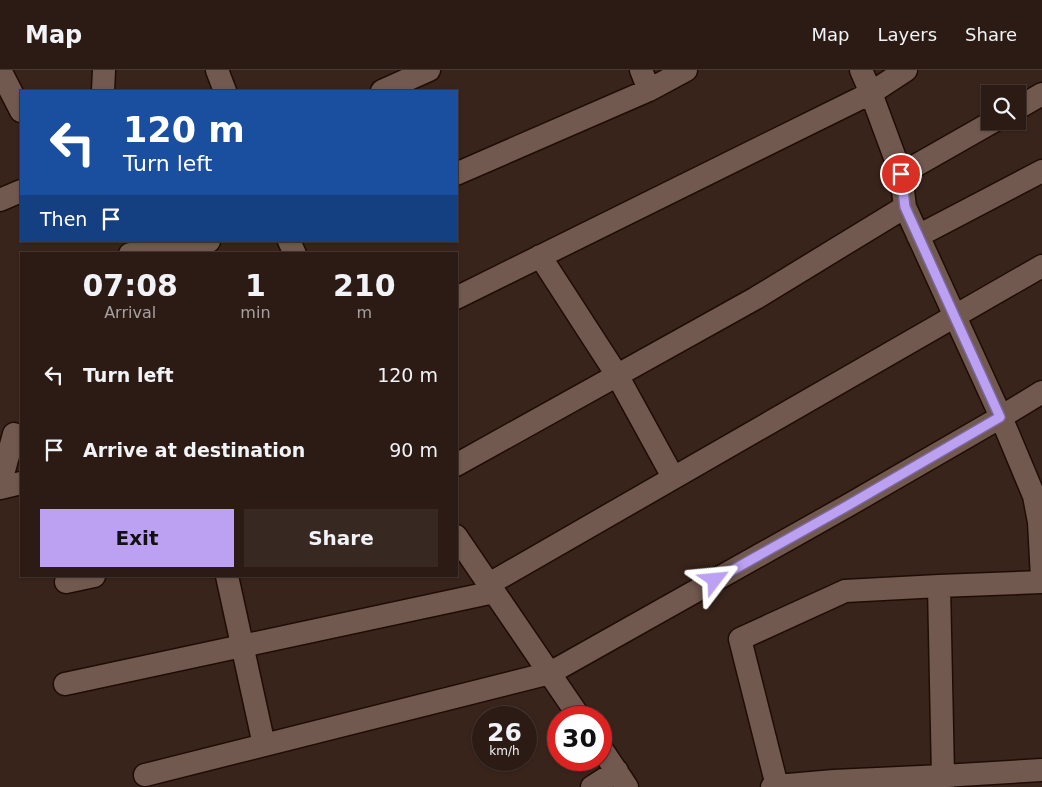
<!DOCTYPE html>
<html lang="en">
<head>
<meta charset="utf-8">
<style>
	:root { --surface:#2b1b14; --page:#372822; --text:#f1f3f6; --muted:#a6a1a0; --line:#473934; --accent:#bca0f2 }
	body { margin:0; font-family:"DejaVu Sans",sans-serif; background:var(--page); color:var(--text); height:100vh; display:flex; flex-direction:column; font-size:19px; white-space:nowrap }
	* { box-sizing:border-box; margin:0 }
	p { font-size:16px; color:var(--muted) }
	.icon { flex:none; width:28px; height:28px; fill:none; stroke:currentColor; stroke-width:2; stroke-linecap:round; stroke-linejoin:round }
	.map { position:relative; flex:1; overflow:hidden }
	.drawer { position:absolute; left:20px; top:182px; width:438px; height:325px; display:flex; flex-direction:column; background:var(--surface); border-radius:0px; box-shadow:0 1px 4px #0004,0 0 0 1px var(--line) }
	.drawer>* { flex:none }
	.hud { position:absolute; left:20px; top:20px; width:438px; height:152px; border-radius:0px; box-shadow:0 1px 4px #0004,0 0 0 1px var(--line); background:#1a4fa0; color:#fff; overflow:hidden }
	.tools { position:absolute; left:981px; top:15px; display:grid; gap:10px }
	.tools a { display:grid; place-items:center; width:45px; height:45px; border-radius:0px; background:var(--surface); box-shadow:0 1px 4px #0004,0 0 0 1px var(--line); font-size:25px }
	.speed { position:absolute; left:472px; top:636px; display:flex; gap:10px; font-size:25px; font-weight:700; text-align:center }
	.speed>* { display:grid; place-content:center; width:65px; height:65px; border-radius:50%; background:var(--surface); box-shadow:0 1px 4px #0004,0 0 0 1px var(--line); line-height:1 }
	.speed small { font-size:12px; font-weight:400 }
	.speed .limit { border:8px solid #d22; background:#fff; color:#111 }
	.pin { position:absolute; display:grid; place-items:center; width:42px; height:42px; color:#fff; margin:-21px; border:2px solid #fff; border-radius:50%; box-shadow:0 1px 5px #0007 }
	.me { position:absolute; width:55px; margin:-28px; rotate:61deg; stroke-linejoin:round; filter:drop-shadow(0 0 4px #0008) }
	.turn { display:flex; align-items:center; gap:18px; height:105px; padding:0 20px; font-size:22px }
	.turn .icon { width:65px; height:65px; stroke-width:2.5 }
	.turn b { display:block; font-size:35px; line-height:42px }
	.then { display:flex; align-items:center; height:48px; padding:0 20px; background:#0003; gap:10px; font-size:19px }
	.eta { display:flex; justify-content:space-evenly; align-items:center; height:85px; text-align:center }
	.eta b { font-size:30px; font-weight:600; line-height:35px }
	.button { display:flex; gap:10px; margin-top:auto; padding:10px 20px }
	.button a { flex:1; height:58px; border-radius:0px; background:var(--accent); color:#111; font-size:20px; font-weight:600; line-height:58px; text-align:center }
	.button a+a { background:var(--page); color:var(--text) }
	ul { padding:0; list-style:none }
	li { display:flex; align-items:center; gap:15px; height:75px; padding:0 20px }
	li div { flex:1 }
	li b { display:block; font-size:19px }
	li em { font-style:normal }
	header { display:flex; align-items:center; gap:30px; box-sizing:border-box; height:70px; padding:0 25px; background:var(--surface); border-bottom:1px solid var(--line) }
	header strong { font-size:24px }
	nav { display:flex; gap:28px; margin-inline-start:auto; font-size:18px }
	.map>svg:first-child { display:block }
	.lines { fill:none; stroke-linecap:round; stroke-linejoin:round }
	.street-casing { stroke:#1f0d05; stroke-width:25 }
	.street { stroke:#72594f; stroke-width:22 }
	.route-casing { stroke:#7a689d; stroke-width:12 }
	.route { stroke:#bca0f2; stroke-width:9 }
</style>
</head>
<body>
<header>
<strong>Map</strong>
<nav><a>Map</a><a>Layers</a><a>Share</a></nav>
</header>
<div class="map">
<svg width="1042" height="717" viewBox="0 0 1042 717">
	<rect width="100%" height="100%" fill="#39241b"/>
	<g class="lines">
		<g class="street-casing">
			<path id="street" d="M0,0L21,41
				M217,0L225,21
				M641,0L649,20
				M103,21L104,0
				M382,21L429,0
				M1018,38L1042,24
				M456,104L649,20L686,0
				M901,104L994,51
				M0,130L21,121
				M918,166L1042,101
				M289,171L295,184
				M130,184L209,171
				M540,186L617,305L673,407
				M456,228L871,23L906,0
				M1042,322L1001,347L1034,426L1039,452L1042,508
				M456,395L756,228L905,137
				M0,415L14,364
				M0,418L21,413
				M456,466L580,648
				M227,506L264,675
				M66,512L94,506
				M489,514L1042,196
				M939,516L1042,512
				M65,614L494,522
				M601,678L627,717
				M145,705L550,603L847,436L1001,347L905,137L901,104L871,23L861,0
				M592,717L617,701
				M772,717L777,716L834,711L943,706L939,516L845,521L740,569L777,716V717
				M943,717V706L1042,700"/>
		</g>
		<use href="#street" class="street"/>
	</g>
	<g class="lines">
		<g class="route-casing">
			<path id="route" d="M715,510L847,436L1000,347L905,137L901,104"/>
		</g>
		<use href="#route" class="route"/>
	</g>
</svg>
<div class="tools">
<a><svg class="icon" aria-label="search" viewBox="0 0 24 24"><circle cx="10" cy="10" r="6"/><path d="M15 15l6 6"/></svg></a>
</div>
<div class="speed"><div>26<small>km/h</small></div><div class="limit">30</div></div>
<div class="pin" style="left:901px;top:104px;background:#d93025"><svg class="icon" aria-label="arrive" viewBox="0 0 24 24"><path d="M6 21V4h12l-3 4 3 4H6"/></svg></div>
<svg class="me" style="left:715px;top:510px" viewBox="-20 -20 40 40"><path d="M0-17L14 15 0 8-14 15z" fill="#bca0f2" stroke="#fff" stroke-width="4"/></svg>
<div class="hud">
<div class="turn"><svg class="icon" aria-label="left" viewBox="0 0 24 24"><path d="M17 20v-9H6M10 6l-5 5 5 5"/></svg><div><b>120 m</b>Turn left</div></div>
<div class="then">Then<svg class="icon" aria-label="arrive" viewBox="0 0 24 24"><path d="M6 21V4h12l-3 4 3 4H6"/></svg></div>
</div>
<section class="drawer">
<div class="eta">
<div><b>07:08</b><p>Arrival</p></div>
<div><b>1</b><p>min</p></div>
<div><b>210</b><p>m</p></div>
</div>
<ul>
<li><svg class="icon" aria-label="left" viewBox="0 0 24 24"><path d="M17 20v-9H6M10 6l-5 5 5 5"/></svg><div><b>Turn left</b></div><em>120 m</em></li>
<li><svg class="icon" aria-label="arrive" viewBox="0 0 24 24"><path d="M6 21V4h12l-3 4 3 4H6"/></svg><div><b>Arrive at destination</b></div><em>90 m</em></li>
</ul>
<div class="button"><a>Exit</a><a>Share</a></div>
</section>
</div>
</body>
</html>
